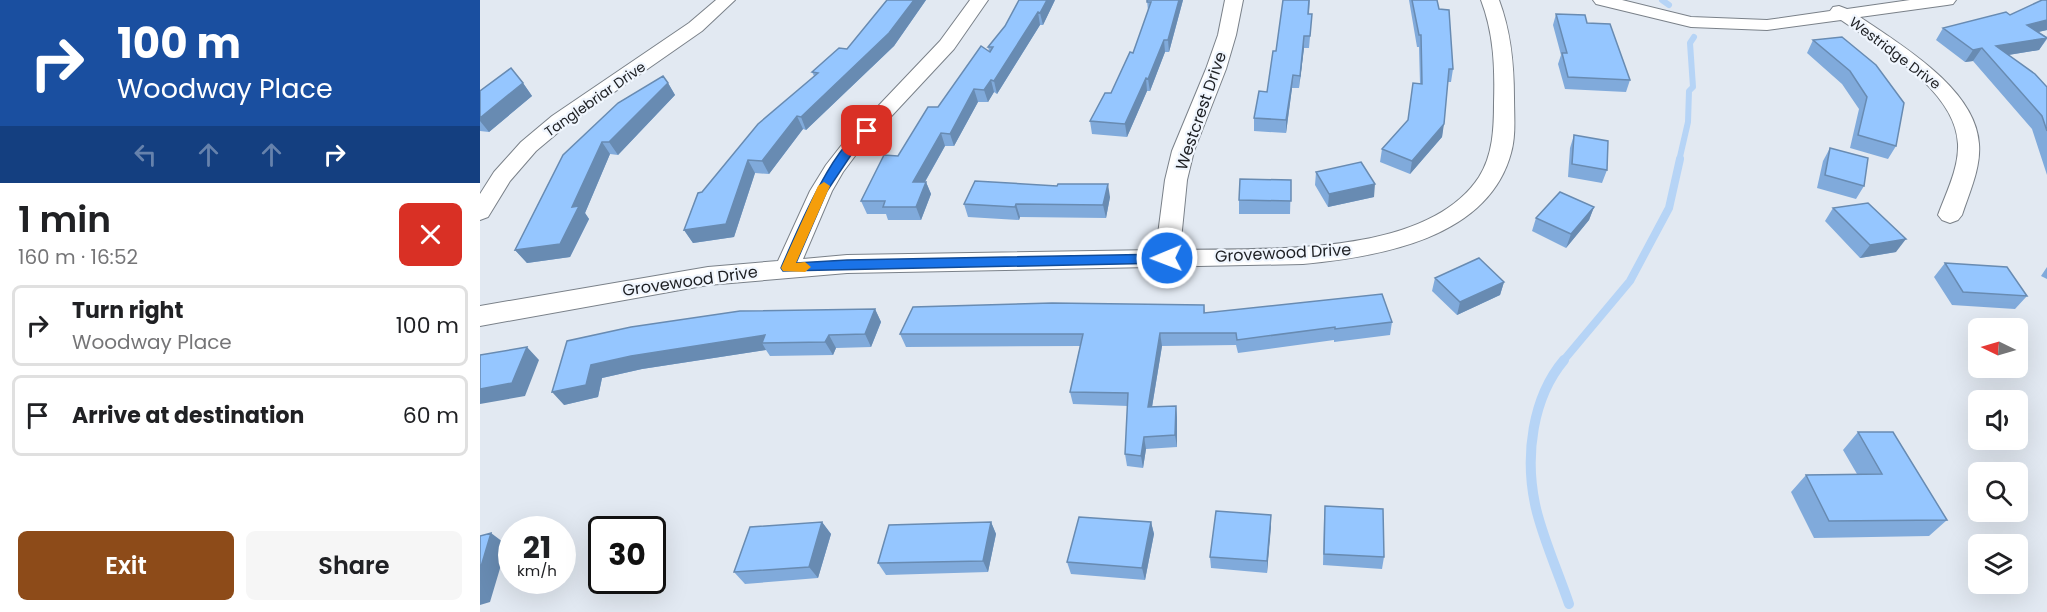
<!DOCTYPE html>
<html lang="en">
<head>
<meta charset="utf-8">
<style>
	:root { --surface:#fff; --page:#f6f6f6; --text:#202124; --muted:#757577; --line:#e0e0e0; --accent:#8d4b19 }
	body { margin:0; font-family:Poppins,sans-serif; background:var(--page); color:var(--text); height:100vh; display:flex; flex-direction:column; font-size:22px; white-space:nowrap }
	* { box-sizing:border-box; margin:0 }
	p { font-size:20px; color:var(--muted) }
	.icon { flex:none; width:33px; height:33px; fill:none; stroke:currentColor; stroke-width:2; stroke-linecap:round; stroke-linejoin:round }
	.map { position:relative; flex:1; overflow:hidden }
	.drawer { display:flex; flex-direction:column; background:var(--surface); width:480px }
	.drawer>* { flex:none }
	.banner { background:#1a4fa0; color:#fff; overflow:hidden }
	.needle { width:39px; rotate:275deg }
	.controls { position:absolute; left:1488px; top:318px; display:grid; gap:12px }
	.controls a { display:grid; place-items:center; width:60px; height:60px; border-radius:9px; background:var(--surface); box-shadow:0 6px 24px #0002; font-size:30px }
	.speed { position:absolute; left:18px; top:516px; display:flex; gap:12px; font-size:30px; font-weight:700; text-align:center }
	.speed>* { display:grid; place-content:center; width:78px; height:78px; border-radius:50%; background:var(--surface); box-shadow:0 6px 24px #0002; line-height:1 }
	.speed small { font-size:15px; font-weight:400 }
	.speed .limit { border:3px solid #111; border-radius:9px; background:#fff; color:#111 }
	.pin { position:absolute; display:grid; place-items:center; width:51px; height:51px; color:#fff; margin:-26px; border-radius:12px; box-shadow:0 3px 9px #0006 }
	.me { position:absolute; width:66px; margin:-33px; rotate:269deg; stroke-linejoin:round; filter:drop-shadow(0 0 4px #0008) }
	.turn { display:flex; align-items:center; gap:21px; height:126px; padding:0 18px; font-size:27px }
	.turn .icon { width:78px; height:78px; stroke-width:2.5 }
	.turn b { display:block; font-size:42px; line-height:51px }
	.lanes { display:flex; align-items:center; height:57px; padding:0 18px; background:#0003; justify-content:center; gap:30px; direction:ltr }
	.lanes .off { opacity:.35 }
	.round { display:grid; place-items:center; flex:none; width:63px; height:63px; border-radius:9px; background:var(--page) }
	.overview { display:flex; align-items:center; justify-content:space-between; height:102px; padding:0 18px }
	h1 { font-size:36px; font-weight:600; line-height:45px }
	.button { display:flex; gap:12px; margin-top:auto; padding:12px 18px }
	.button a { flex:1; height:69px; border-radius:9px; background:var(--accent); color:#fff; font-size:24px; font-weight:600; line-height:69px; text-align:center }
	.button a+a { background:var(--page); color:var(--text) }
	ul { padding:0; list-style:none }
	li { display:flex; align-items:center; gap:18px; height:81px; margin:0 12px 9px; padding:0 6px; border:3px solid var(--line); border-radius:9px }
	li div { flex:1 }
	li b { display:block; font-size:22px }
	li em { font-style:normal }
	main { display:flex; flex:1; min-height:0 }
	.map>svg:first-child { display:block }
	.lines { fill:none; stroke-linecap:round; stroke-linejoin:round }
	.stream-far2 { stroke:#b6d4f6; stroke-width:6 }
	.stream-far1 { stroke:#b6d4f6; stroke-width:8 }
	.stream { stroke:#b6d4f6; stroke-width:10 }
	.minor-casing { stroke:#7a8189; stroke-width:2 }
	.minor { fill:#fff; fill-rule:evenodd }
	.wall { fill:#80aadb }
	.shaded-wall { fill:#688bb2 }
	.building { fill:#95c6ff; stroke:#688bb2; stroke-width:1.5 }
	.route { fill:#1a73e8; stroke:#114b97; stroke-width:1.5 }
	.slow { fill:#f59e0b }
	.labels { text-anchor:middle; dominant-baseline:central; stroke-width:4.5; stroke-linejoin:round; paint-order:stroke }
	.far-street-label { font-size:14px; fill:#1d1f23; stroke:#f0f6fe }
	.street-label { font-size:16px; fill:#1d1f23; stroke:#f0f6fe }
</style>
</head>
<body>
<main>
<section class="drawer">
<div class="banner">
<div class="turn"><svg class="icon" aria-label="right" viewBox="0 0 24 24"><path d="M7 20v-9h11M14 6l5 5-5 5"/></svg><div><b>100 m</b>Woodway Place</div></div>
<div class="lanes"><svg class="icon off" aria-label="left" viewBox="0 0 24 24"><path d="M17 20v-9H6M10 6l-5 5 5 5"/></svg><svg class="icon off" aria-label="ahead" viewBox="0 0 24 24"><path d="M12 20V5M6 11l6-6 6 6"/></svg><svg class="icon off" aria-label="ahead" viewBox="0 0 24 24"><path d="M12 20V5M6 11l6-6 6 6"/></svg><svg class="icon" aria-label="right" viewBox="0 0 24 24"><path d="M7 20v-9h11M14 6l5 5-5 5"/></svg></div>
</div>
<div class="overview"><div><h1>1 min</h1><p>160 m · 16:52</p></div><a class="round" style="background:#d93025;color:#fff"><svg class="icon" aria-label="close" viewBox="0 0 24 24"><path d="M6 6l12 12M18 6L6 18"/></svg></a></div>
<ul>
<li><svg class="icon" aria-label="right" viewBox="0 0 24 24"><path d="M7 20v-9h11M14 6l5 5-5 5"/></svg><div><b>Turn right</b><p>Woodway Place</p></div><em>100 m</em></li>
<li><svg class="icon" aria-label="arrive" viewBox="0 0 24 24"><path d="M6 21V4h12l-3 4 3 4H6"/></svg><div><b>Arrive at destination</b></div><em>60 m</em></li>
</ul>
<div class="button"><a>Exit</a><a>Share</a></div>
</section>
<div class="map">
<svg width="1567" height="612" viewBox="0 0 1567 612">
	<rect width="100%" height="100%" fill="#e2e9f2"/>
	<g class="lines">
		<path class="stream-far2" d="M1182,0L1189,5
			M1199,161L1208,122L1209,91L1213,87L1210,43L1214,37"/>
		<path class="stream-far1" d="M1083,361L1150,281L1189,208L1200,159"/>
		<path class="stream" d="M1084,360C1052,398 1045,456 1055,504C1061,534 1079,574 1089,604"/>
		<g class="minor-casing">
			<path id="minor" d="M236,0H255L222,31L87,125L56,151L30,181L8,217L0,220V194L14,172L41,142L72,116L209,23Z
				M490,0H508L474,49L378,152L363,172L352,191L323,259L367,255L676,250L685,180L692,151L726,69L738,35L745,0H763L756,35L746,69L714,151L707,180L700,250C784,248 946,258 999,177C1013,155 1014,128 1014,103C1015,67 1014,34 1001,0H1019C1031,32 1034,64 1034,98C1034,116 1036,136 1031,153C1008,239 898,257 823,264L367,273L228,285L0,326V306L228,267L298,261L330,191L346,165L364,142L460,41Z
				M1113,0H1142L1211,17L1287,20L1350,11L1353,7L1359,6L1367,9L1430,0H1476L1473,4L1467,5L1380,17C1421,45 1496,89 1499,144C1501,168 1489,193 1482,215L1478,220L1470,223L1462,220L1458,215C1466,193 1479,168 1478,144C1476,90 1400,47 1361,20L1287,30L1211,27L1116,4Z"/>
		</g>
		<use href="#minor" class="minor"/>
	</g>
	<path class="wall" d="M407,0H446L414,46L326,130L323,129L289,174L275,173L254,237L213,243L204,230L222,192L334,76L332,72L367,49Z
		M575,0L563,25H560L517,94L514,92L508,102H498L474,146H465L445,182H446L451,194L441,220H408L406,214H387L381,201L458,107L509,51L508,47Z
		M667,0H703L689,52H685L670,91H667L647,137L612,134L610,121L631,93L653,53L668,11Z
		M803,0H830L829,14L831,26L829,48H824L819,88H812L806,133L774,131V118L787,92L796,51Z
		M929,0H957L973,69L971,82H968L962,137L930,174L900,162L902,149L928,121L940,84L939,47H937Z
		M1567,0V30L1558,32L1567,37V39L1559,50L1528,55L1567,87V175L1552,129L1493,61L1485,62L1456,40L1463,28L1530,15Z
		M1076,14L1107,23L1150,80L1146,92L1085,89L1078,64L1081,55L1073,25Z
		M1362,37L1416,146L1408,159L1370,148L1379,109L1362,84L1327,53L1333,40Z
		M43,83L52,96L9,132L0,131V91Z
		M188,83L195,95L138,155L130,154L105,213L109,219L90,257L47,263L35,250L83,155Z
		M1094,135L1127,170L1122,183L1088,177L1090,148Z
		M1350,148L1384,186L1376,199L1337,188L1343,161Z
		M836,172L894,197L848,207L835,185Z
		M811,180L810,214H759V200Z
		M630,197L626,218L540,217L539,220L488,217L484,204Z
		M1114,207L1109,220L1086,248L1052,231L1056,218Z
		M1353,208L1416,252L1380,258L1345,221Z
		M1465,263L1547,296L1535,309L1472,305L1454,277Z
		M1567,267V279L1561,276Z
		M955,278L1024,282L1020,295L977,315L952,291Z
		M724,305L725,313L912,322L910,335L854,342V340L758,353L756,345L682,346L672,407L696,406L697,418V447L666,449L663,468L647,466L645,454L648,406L593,404L590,392L600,346L426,347L420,334Z
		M395,309L401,322L391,347L356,348L353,355L290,356L286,350L162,369L122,378L118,397L84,405L87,341Z
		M1378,432L1467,520L1449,536L1334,538L1311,492L1326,475L1377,474L1363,450Z
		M845,506L904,557L902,569L843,565L844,518Z
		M791,515L787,573L731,568L730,557Z
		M342,522L351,534L338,578L265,584L254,572Z
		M511,522L516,534L508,572L406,575L398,563Z
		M671,522L674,534L665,580L591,574L587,562Z"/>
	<path class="shaded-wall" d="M434,0H446L414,46L326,130L321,117Z
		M567,0H575L563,25L560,13Z
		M699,0H703L689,52L688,40Z
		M558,12L560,25L517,94L514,81Z
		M1567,20V30L1538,37L1547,25Z
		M824,36V48L819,88L820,76Z
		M1567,38L1559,50L1510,58L1516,46Z
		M684,40L685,52L670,91L668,79Z
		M1502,48L1493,61L1485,62L1493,50Z
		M813,75L812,88L806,133V120Z
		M666,78L667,91L647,137L645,124Z
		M511,80L514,92L508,102L504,90Z
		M43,83L52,96L9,132L0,121V118Z
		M188,83L195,95L138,155L129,142Z
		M494,89L498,102L474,146L470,134Z
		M317,116L323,129L289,174L282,161Z
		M964,124L962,137L930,174L932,161Z
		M461,133L465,146L438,194L433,182Z
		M122,142L130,154L105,213L109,219L90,257L47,263L35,250L92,207Z
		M268,160L275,173L254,237L213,243L204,230Z
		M446,182L451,194L441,220L436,207Z
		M628,184L630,197L626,218L623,205Z
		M895,184L894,197L848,207L849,194Z
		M536,204L540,217L539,220L535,207Z
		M1114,207L1109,220L1086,248L1091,234Z
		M1426,239L1416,252L1380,258L1390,245Z
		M1024,282L1020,295L977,315L980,302Z
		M395,309L401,322L391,347L385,334Z
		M680,333L682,346L670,419L668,407Z
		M285,335L282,343L286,350L162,369L122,378L118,397L84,405L72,392L111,365L151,356Z
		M349,335L356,348L353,355L345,342Z
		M47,347L59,360L45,396L0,404V389Z
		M696,406L697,418V447L695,435Z
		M664,437L666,449L663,468L661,456Z
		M791,515V527L787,573V561Z
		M342,522L351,534L338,578L329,567Z
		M511,522L516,534L508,572L503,561Z
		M671,522L674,534L665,580L662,568Z
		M11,533L27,545L10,602L0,605V570Z"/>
	<path class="building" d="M407,0H434L409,33L321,117L317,116L282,161L268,160L246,224L204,230L218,193L222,192L278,124L338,73L332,72L359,48L367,49Z
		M539,0H567L560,13L558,12L514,81L511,80L504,90L494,89L470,134L461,133L433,182H446L436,207H403L405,201H381L404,155L418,156L448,107H458L501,46L510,52L513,47H508L525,26Z
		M667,0H699L688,40H684L668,79L666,78L645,124L610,121L625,93H631L650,52L653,53L671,2H667Z
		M803,0H829L828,14H832L830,36H824L820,76L813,75L806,120L774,118L779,91L787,92L793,51H796Z
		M932,0H957L959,9L969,10L973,69H969L964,124L932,161L902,149L928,120L933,83L942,84L941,35H939Z
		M1562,0H1567V20L1547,25L1567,38L1516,46L1555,74L1567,87V131L1562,116L1502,48L1493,50L1463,28L1526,12L1530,15Z
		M1076,14L1105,15L1107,23L1130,24L1150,80L1088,77L1082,53H1087Z
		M1362,37L1396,65L1424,103L1416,146L1378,135L1387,97L1370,71L1333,40Z
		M31,68L43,83L0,118V91Z
		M183,76L188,83L129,142H122L92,207L99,206L80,244L35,250L83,155L138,103Z
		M1094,135L1128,141L1127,170L1092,164Z
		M1350,148L1388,158L1384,186L1345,175Z
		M881,162L895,184L849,194L836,172Z
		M760,179L811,180V201L759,200Z
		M495,181L577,186L578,184H628L623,205L536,204L535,207L484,204Z
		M1080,192L1114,207L1091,234L1056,218Z
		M1388,203L1426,239L1390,245L1353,208Z
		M999,258L1024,282L980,302L955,278Z
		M1465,263L1527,267L1547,296L1483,292Z
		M902,294L912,322L855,329V327L757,340L756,333H680L668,407L696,406L695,435L664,437L661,456L645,454L648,393L590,392L603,334H420L433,307L572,303L724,305V313Z
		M395,309L385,334L349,335L345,342L282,343L285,335L151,356L111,365L106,385L72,392L87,341L151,327L260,311Z
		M47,347L32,383L0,389V355Z
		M1378,432H1413L1467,520L1349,521L1326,475L1402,474Z
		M845,506L903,509L904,557L844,554Z
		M736,511L791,515L787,561L730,557Z
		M599,517L671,522L662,568L587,562Z
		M342,522L329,567L254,572L270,527Z
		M511,522L503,561L398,563L409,525Z
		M11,533L0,570V536Z"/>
	<path class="route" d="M387,128L392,131L375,149L347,191L316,263L367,260L687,254L694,258L687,263L303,271L301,268C314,238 355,138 387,128Z"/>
	<path class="slow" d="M344,182L350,186L316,263L325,262L331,267L325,272L303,271L301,268L338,186Z"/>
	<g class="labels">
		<g class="far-street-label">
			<text transform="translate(1415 53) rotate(37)">Westridge Drive</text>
			<text transform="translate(115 99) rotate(-35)">Tanglebriar Drive</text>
		</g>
		<g class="street-label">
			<text transform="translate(721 111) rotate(-71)">Westcrest Drive</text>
			<text transform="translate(803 253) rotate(-3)">Grovewood Drive</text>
			<text transform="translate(210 281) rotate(-8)">Grovewood Drive</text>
		</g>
	</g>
</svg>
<div class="controls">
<a><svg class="needle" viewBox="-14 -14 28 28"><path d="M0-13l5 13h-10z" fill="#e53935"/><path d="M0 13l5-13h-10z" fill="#757577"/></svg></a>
<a><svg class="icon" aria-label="sound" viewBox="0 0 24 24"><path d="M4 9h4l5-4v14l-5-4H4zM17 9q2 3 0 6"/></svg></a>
<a><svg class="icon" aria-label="search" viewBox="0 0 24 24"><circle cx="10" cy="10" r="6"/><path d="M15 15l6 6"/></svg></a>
<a><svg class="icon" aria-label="layers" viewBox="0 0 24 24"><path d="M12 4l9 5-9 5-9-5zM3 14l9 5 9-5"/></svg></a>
</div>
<div class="speed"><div>21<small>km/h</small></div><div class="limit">30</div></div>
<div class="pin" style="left:387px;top:131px;background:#d93025"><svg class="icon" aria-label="arrive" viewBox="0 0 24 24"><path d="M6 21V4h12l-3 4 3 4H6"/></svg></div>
<svg class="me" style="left:687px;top:258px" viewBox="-20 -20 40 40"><circle r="17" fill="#1a73e8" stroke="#fff" stroke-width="3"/><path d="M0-11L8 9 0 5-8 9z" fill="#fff"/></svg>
</div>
</main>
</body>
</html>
